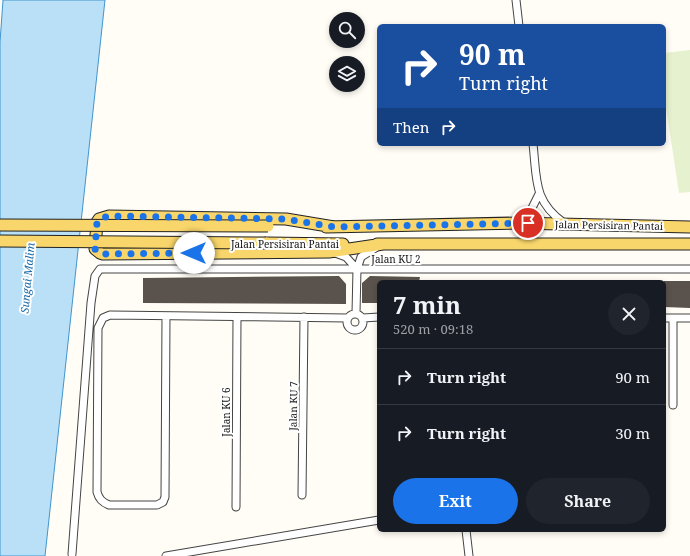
<!DOCTYPE html>
<html lang="en">
<head>
<meta charset="utf-8">
<style>
	:root { --surface:#171b24; --page:#20242c; --text:#f1f3f6; --muted:#9ea1a6; --line:#363941; --accent:#1a73e8 }
	body { margin:0; font-family:"Noto Serif",serif; background:var(--page); color:var(--text); height:100vh; display:flex; flex-direction:column; font-size:15px; white-space:nowrap }
	* { box-sizing:border-box; margin:0 }
	p { font-size:13px; color:var(--muted) }
	.icon { flex:none; width:22px; height:22px; fill:none; stroke:currentColor; stroke-width:2; stroke-linecap:round; stroke-linejoin:round }
	.map { position:relative; flex:1; overflow:hidden }
	.drawer { position:absolute; left:377px; top:280px; width:289px; height:252px; display:flex; flex-direction:column; background:var(--surface); border-radius:6px; box-shadow:0 2px 6px #0003 }
	.drawer>* { flex:none }
	.hud { position:absolute; left:377px; top:24px; width:289px; height:122px; border-radius:6px; box-shadow:0 2px 6px #0003; background:#1a4fa0; color:#fff; overflow:hidden }
	.tools { position:absolute; left:329px; top:12px; display:grid; gap:8px }
	.tools a { display:grid; place-items:center; width:36px; height:36px; border-radius:50%; background:var(--surface); box-shadow:0 2px 6px #0003; font-size:20px }
	.pin { position:absolute; display:grid; place-items:center; width:34px; height:34px; color:#fff; margin:-17px; border:2px solid #fff; border-radius:50%; box-shadow:0 1px 4px #0007 }
	.me { position:absolute; width:44px; margin:-22px; rotate:270deg; stroke-linejoin:round; filter:drop-shadow(0 0 3px #0008) }
	.turn { display:flex; align-items:center; gap:14px; height:84px; padding:0 16px; font-size:18px }
	.turn .icon { width:52px; height:52px; stroke-width:2.5 }
	.turn b { display:block; font-size:28px; line-height:34px }
	.then { display:flex; align-items:center; height:38px; padding:0 16px; background:#0003; gap:8px; font-size:15px }
	.round { display:grid; place-items:center; flex:none; width:42px; height:42px; border-radius:21px; background:var(--page) }
	.headline { display:flex; align-items:center; justify-content:space-between; height:68px; padding:0 16px }
	h1 { font-size:24px; font-weight:700; line-height:30px }
	.action { display:flex; gap:8px; margin-top:auto; padding:8px 16px }
	.action a { flex:1; height:46px; border-radius:24px; background:var(--accent); color:#fff; font-size:16px; font-weight:700; line-height:46px; text-align:center }
	.action a+a { background:var(--page); color:var(--text) }
	ul { padding:0; list-style:none }
	li { display:flex; align-items:center; gap:12px; height:56px; padding:0 16px; border-top:1px solid var(--line) }
	li div { flex:1 }
	li b { display:block; font-size:15px }
	li em { font-style:normal }
	.map>svg:first-child { display:block }
	.pitch { fill:#e6f2cf }
	.water { fill:#b9e0f7; stroke:#3f96cf }
	.building { fill:#5a524d }
	.lines { fill:none; stroke-linecap:round; stroke-linejoin:round }
	.street-casing { stroke:#444; stroke-width:9 }
	.primary-casing { stroke:#222; stroke-width:13 }
	.street { stroke:#fff; stroke-width:7 }
	.primary { stroke:#f9d66b; stroke-width:11 }
	.primary-bridge-casing { stroke:#222; stroke-width:13; stroke-linecap:butt }
	.primary-bridge { stroke:#f9d66b; stroke-width:11 }
	.route { stroke:#1a73e8; stroke-width:7; stroke-dasharray:0 12.6 }
	.labels { text-anchor:middle; dominant-baseline:central; stroke-width:4; stroke-linejoin:round; paint-order:stroke }
	.street-label { font-size:10px; fill:#111; stroke:#fff }
	.water-label { font-size:11px; font-style:italic; fill:#1768a6; stroke:#fff }
</style>
</head>
<body>
<div class="map">
<svg width="690" height="556" viewBox="0 0 690 556">
	<rect width="100%" height="100%" fill="#fffdf5"/>
	<path class="pitch" d="M690,50V192L679,193L664,94V53Z"/>
	<path class="water" d="M3,0H105L45,556H0V42Z"/>
	<path class="building" d="M339,276L346,284V304L143,303V278Z
		M370,276L420,277L419,282H379V303H362V283Z
		M664,281H690V308L664,307Z"/>
	<g class="lines">
		<g class="street-casing">
			<path id="street" d="M516,0L519,26
				M533,144C537,179 533,201 564,223
				M516,223L530,212L539,194
				M335,253L346,257L357,269
				M356,313L357,269L361,257L377,247
				M347 322a8 8 0 1 1 16 0a8 8 0 1 1-16 0Z
				M166,316L165,497L163,502L157,505H109C102,502 99,499 97,492L98,328L103,318L110,315L347,318
				M363,318L379,317
				M664,318H690
				M673,405V318
				M302,495L304,317
				M236,507L237,317
				M466,530L469,556
				M72,554L91,303L95,276L100,269H690
				M166,556L379,520"/>
		</g>
		<g class="primary-casing">
			<path id="primary" d="M326,227L516,223L690,227
				M334,227L286,219L109,216L99,219L97,222L95,249L100,253L103,254L329,252L383,244
				M266,243L343,244
				M377,244H690"/>
		</g>
		<use href="#street" class="street"/>
		<use href="#primary" class="primary"/>
		<g class="primary-bridge-casing">
			<path id="primary-bridge" d="M0,225L268,226
				M0,241L266,243"/>
		</g>
		<use href="#primary-bridge" class="primary-bridge"/>
	</g>
	<g class="lines">
		<path class="route" d="M194,253L100,254L95,249L97,222L99,219L109,216L286,219L334,227L528,223"/>
	</g>
	<g class="labels">
		<g class="street-label">
			<text transform="translate(609 225) rotate(1)">Jalan Persisiran Pantai</text>
			<text x="285" y="244">Jalan Persisiran Pantai</text>
			<text x="396" y="259">Jalan KU 2</text>
			<text transform="translate(293 406) rotate(-89)">Jalan KU 7</text>
			<text transform="translate(226 412) rotate(-90)">Jalan KU 6</text>
		</g>
		<g class="water-label">
			<text transform="translate(27 278) rotate(-85)">Sungai Malim</text>
		</g>
	</g>
</svg>
<div class="tools">
<a><svg class="icon" aria-label="search" viewBox="0 0 24 24"><circle cx="10" cy="10" r="6"/><path d="M15 15l6 6"/></svg></a>
<a><svg class="icon" aria-label="layers" viewBox="0 0 24 24"><path d="M12 4l9 5-9 5-9-5zM3 14l9 5 9-5"/></svg></a>
</div>
<div class="pin" style="left:528px;top:223px;background:#d93025"><svg class="icon" aria-label="arrive" viewBox="0 0 24 24"><path d="M6 21V4h12l-3 4 3 4H6"/></svg></div>
<svg class="me" style="left:194px;top:253px" viewBox="-20 -20 40 40"><circle r="19" fill="#fff"/><path d="M0-13L10 11 0 6-10 11z" fill="#1a73e8"/></svg>
<div class="hud">
<div class="turn"><svg class="icon" aria-label="right" viewBox="0 0 24 24"><path d="M7 20v-9h11M14 6l5 5-5 5"/></svg><div><b>90 m</b>Turn right</div></div>
<div class="then">Then<svg class="icon" aria-label="right" viewBox="0 0 24 24"><path d="M7 20v-9h11M14 6l5 5-5 5"/></svg></div>
</div>
<section class="drawer">
<div class="headline"><div><h1>7 min</h1><p>520 m · 09:18</p></div><a class="round"><svg class="icon" aria-label="close" viewBox="0 0 24 24"><path d="M6 6l12 12M18 6L6 18"/></svg></a></div>
<ul>
<li><svg class="icon" aria-label="right" viewBox="0 0 24 24"><path d="M7 20v-9h11M14 6l5 5-5 5"/></svg><div><b>Turn right</b></div><em>90 m</em></li>
<li><svg class="icon" aria-label="right" viewBox="0 0 24 24"><path d="M7 20v-9h11M14 6l5 5-5 5"/></svg><div><b>Turn right</b></div><em>30 m</em></li>
</ul>
<div class="action"><a>Exit</a><a>Share</a></div>
</section>
</div>
</body>
</html>
